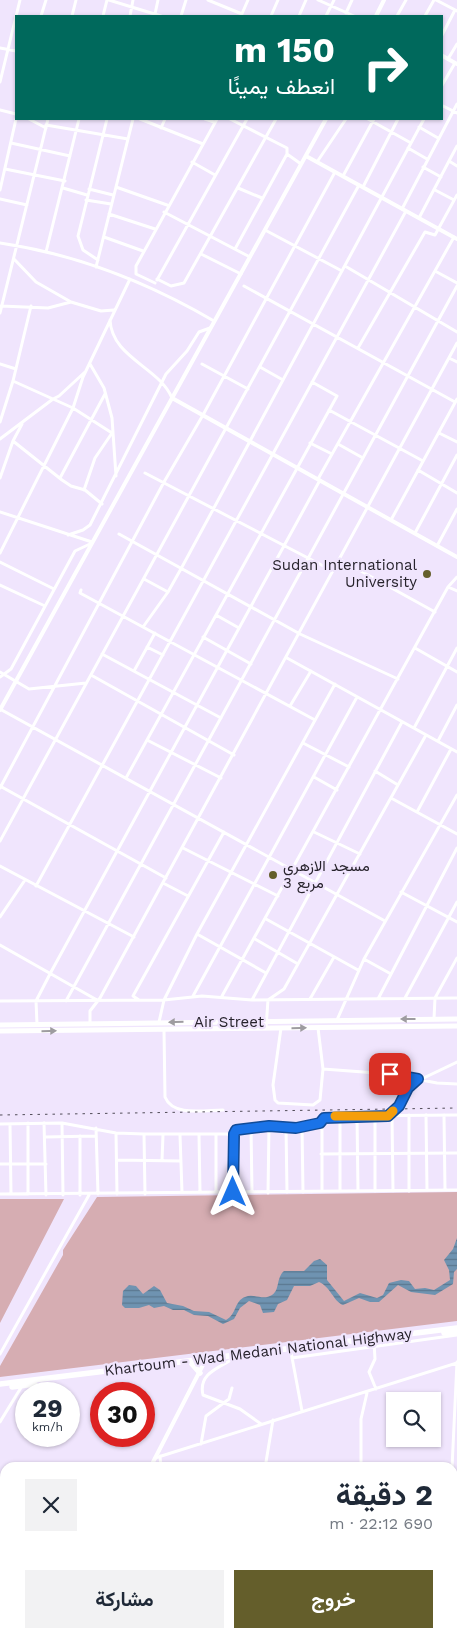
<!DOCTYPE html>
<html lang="ar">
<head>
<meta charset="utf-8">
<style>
	:root { --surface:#fff; --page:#f2f2f3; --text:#1f2937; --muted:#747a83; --accent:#645e2b }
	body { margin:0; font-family:"Work Sans",Vazirmatn,sans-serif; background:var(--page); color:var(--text); direction:rtl; height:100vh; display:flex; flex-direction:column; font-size:19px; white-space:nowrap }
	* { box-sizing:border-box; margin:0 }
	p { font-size:16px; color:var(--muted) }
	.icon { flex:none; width:28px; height:28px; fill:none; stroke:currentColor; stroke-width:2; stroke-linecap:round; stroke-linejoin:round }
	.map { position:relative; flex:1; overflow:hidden; direction:ltr }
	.panel { position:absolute; left:0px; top:1462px; width:458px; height:176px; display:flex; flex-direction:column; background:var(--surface); border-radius:15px 15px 0 0; box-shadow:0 1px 4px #0004; direction:rtl }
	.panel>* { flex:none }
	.guide { position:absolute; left:15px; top:15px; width:428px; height:105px; border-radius:0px; box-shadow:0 1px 4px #0004; direction:rtl; background:#00695c; color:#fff; overflow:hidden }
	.tools { position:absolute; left:386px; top:1392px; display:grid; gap:10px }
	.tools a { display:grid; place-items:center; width:55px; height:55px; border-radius:0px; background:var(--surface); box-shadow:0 1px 4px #0004; font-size:25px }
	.speed { position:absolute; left:15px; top:1382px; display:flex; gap:10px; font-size:25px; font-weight:700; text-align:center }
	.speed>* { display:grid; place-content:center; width:65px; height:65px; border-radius:50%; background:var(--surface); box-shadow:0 1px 4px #0004; line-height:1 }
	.speed small { font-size:12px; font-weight:400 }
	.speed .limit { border:8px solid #d22; background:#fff; color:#111 }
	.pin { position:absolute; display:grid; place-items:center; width:42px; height:42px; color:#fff; margin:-21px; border-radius:10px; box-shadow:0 2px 8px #0006 }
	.me { position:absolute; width:55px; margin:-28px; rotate:0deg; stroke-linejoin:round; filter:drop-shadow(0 0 4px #0008) }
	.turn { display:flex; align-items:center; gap:18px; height:105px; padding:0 25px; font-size:22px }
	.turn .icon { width:65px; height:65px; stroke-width:2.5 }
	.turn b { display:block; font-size:35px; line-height:42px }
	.round { display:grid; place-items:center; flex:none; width:52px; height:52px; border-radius:0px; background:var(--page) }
	.headline { display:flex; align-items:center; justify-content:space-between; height:85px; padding:0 25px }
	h1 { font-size:30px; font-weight:700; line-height:38px }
	.cta { display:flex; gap:10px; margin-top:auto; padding:10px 25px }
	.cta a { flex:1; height:58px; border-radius:0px; background:var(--accent); color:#fff; font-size:20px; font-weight:700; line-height:58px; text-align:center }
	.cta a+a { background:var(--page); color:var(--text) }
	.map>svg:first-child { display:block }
	.green { fill:#d6adb2 }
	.water { fill:url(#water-rules) }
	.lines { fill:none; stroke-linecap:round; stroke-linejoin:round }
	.minor { stroke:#fff; stroke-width:3 }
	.tertiary { stroke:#fff; stroke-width:4 }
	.primary { stroke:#fff; stroke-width:5 }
	.trunk { stroke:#fff; stroke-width:5.5 }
	.rail { stroke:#524d59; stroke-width:1; stroke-dasharray:2.5 5; stroke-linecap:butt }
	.oneway { fill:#9e9ca0 }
	.route-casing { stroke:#114b97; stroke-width:12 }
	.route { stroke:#1a73e8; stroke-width:9 }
	.slow { stroke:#f59e0b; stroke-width:9 }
	.poi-dot { fill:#645e2b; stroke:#f0e5fd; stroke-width:2 }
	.labels { text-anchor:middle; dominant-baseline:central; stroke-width:4.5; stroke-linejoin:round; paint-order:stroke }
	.poi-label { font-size:15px; fill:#27232c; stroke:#f0e5fd; text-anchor:end }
	.street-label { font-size:15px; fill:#27232c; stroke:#f0e5fd }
</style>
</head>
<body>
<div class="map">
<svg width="457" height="1638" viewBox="0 0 457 1638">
	<defs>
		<pattern id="water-rules" width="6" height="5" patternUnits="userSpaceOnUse" patternTransform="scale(1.25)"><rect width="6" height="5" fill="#6f93b1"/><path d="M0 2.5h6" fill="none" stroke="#5b7890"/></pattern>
	</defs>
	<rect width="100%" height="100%" fill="#f0e5fd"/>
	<path class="green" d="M457,1192V1321L0,1377V1366L63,1255V1250L97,1197Z
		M0,1199H64L0,1323Z"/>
	<path class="water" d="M457,1238V1269L454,1272L453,1284L435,1295L411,1292L398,1285L379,1302H370L359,1298L343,1305C333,1301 331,1287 319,1282L310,1286H294L287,1300L278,1304L274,1312L263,1313L260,1305L249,1301L240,1308L234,1319L223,1324L208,1316L194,1315L184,1310H173L164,1306L154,1308L149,1305L139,1308H125L122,1305L123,1291L129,1285L136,1286L143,1294L154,1286L160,1290L167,1303L183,1306L194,1311L209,1312L226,1320C237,1314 234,1301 245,1297C254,1293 263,1301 272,1295C280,1290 276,1278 284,1271H304L314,1261L320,1259L327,1265V1280L344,1301L360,1293L377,1298L383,1295L389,1283L401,1280L409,1281L415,1289L425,1288L434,1290L450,1280L449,1270L444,1260L453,1249Z"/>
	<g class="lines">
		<path class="minor" d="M109,0L161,16
			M208,0L242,14
			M318,0L354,16
			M436,0L457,11
			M346,13L352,0
			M155,14L158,0
			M41,16L46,0
			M72,16L76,0
			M103,16L107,0
			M130,16L133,0
			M181,16L186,0
			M241,16L248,0
			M271,16L278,0
			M299,16L306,0
			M326,16L334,0
			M397,16L406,0
			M425,16L434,0
			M441,37L455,10
			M0,48L16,51
			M448,59L457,44
			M0,82L20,0
			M441,87L455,63
			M441,105L457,113
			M0,110L16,114
			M29,119L46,128
			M140,119L203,144
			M205,119L214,122
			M230,119L287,148V154L235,249
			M368,119L411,143
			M46,125L128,139
			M419,127L438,138
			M161,128L165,119
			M11,143L70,156
			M408,148L427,159
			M287,154L301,164
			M449,161L457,146
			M192,162L215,175
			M317,162L346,119
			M423,167L441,177
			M5,169L65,181
			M343,176L374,119
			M116,187L167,205
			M363,187L398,119
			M63,188L87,195
			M238,188L262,198
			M89,189L113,195
			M0,190L16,119
			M435,190L454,200
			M0,199L27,205
			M86,200L111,204
			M402,209L457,104
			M164,212L250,257
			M109,214L155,229
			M419,218L449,161L457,166
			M265,230L342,271
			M104,237L143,251
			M0,243C75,254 149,283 214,321
			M46,252L79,119
			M201,254L241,274
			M14,259L36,282L71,302
			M98,260L83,250L78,236L107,119
			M345,266L457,332
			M96,267L133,119
			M435,271L457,283
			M157,279L171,286L184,283L276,119
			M157,280L247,119
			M155,283L136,274V266L217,119
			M244,286L455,402
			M1,306L48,308L71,302L101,311L114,310
			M0,313L48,119
			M110,320C112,358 159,367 172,398
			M358,348L425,232L435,235L457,195
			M449,358L457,362
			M0,364L16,369
			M90,364L104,388L112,418L116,476
			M202,364L248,389
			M260,367L283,380
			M13,381L73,408L112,433L95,458L84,490
			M329,410L423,461
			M0,422L13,381L31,306
			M439,433L457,442
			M0,439L53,399L59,396L85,372
			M13,441L62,480L71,486L85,490L102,504
			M310,443L332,454
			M338,444L363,458
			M418,470L457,493
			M145,473L333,571
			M0,478L13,441L22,424
			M60,478L105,394
			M318,479L454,237
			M0,512L92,542
			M391,520L457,399
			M415,533L457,455
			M119,534L300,634L398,679
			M68,535L83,530L90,525L166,374L187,351L199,332L210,328
			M437,546L457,509
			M0,553L73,408L83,377L130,279
			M339,559L435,612
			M0,562L54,589
			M144,579L168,592
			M0,585L45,606
			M448,587L457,591
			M81,590L80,593L315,720
			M216,615L239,628
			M143,627L168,592L182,567L424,119
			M203,637L251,664
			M147,647L163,655
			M415,648L457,672
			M102,654L221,718
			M287,658L457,752
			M134,671L155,633
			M0,672L29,689L86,683
			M91,675L234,755
			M0,677L11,669L75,551L92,543
			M290,706L311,671
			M0,709L385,921
			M414,728L457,648
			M147,740L221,778
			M438,741L457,705
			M303,743L349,767
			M375,771L398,785
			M314,777L337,790
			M126,778L337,396L312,382
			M0,786L166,878
			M0,788L164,482L203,415L335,172
			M391,798L457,834
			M417,812L451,749
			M314,832L360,854
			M0,841L359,185
			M183,848L278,896
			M0,866L134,937
			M163,883L188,896
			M36,886L406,211
			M401,892L457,922
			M0,917L25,880
			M266,919L358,970
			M197,934L266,973
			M255,939L298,964
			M0,945L97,1000
			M364,959L391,974
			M193,996L357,697
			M222,996L448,587L457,577
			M405,998L457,902
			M310,999L334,957
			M378,999L457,848
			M139,1000L133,996L224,832
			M252,1000L402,722
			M0,1001L164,1000L202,996L252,1000L457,998
			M66,1001L457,286
			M434,1019L435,998L457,958
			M337,1020L364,959L457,795
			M159,1022L164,1000L197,934L335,684
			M90,1023V1011L100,998L457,343
			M37,1024L36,1001L51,972L320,480
			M266,1028L268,1000L284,989L426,735
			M281,1028L273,1085L275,1100L278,1103L313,1105L320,1100L323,1069L318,1028
			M164,1030L165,1097C173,1117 205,1110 223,1110
			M323,1069L390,1074L437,1083L457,1084
			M426,1115L427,1190
			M444,1115L445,1190
			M340,1116V1191
			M357,1116L358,1191
			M375,1116V1191
			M388,1116L399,1106L403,1095L411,1084L457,1062
			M392,1116L393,1191
			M28,1123V1194
			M44,1123L46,1195
			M62,1123L63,1195
			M0,1124L62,1123L116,1133L144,1134H234
			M10,1124L11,1194
			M302,1126L303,1192
			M251,1127L252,1192
			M286,1127L287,1192
			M96,1128L98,1194
			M116,1133L117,1194
			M144,1134L145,1194
			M216,1134V1192
			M180,1135L182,1192
			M199,1135L200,1192
			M45,1137L96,1136
			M321,1154L457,1153
			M117,1160L180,1161
			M162,1160L163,1135
			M0,1164H46
			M322,1191V1118L340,1116L457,1115
			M409,1191V1115
			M233,1192L234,1134L236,1129L269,1126L296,1128L320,1123
			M268,1193L269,1126
			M0,1194L457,1190
			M80,1195V1136
			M374,1342L375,1359L369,1372L376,1389
			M291,1352L302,1411
			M0,1354L89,1195
			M292,1358L457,1335
			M233,1359C218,1368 198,1374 203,1395L240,1409L261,1424
			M0,1422L22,1386
			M201,1444L206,1416L229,1399L232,1388
			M160,1456L161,1468
			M155,1458L457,1363
			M265,1468L273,1420
			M361,1468V1419L367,1393
			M452,1468L457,1362
			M452,1503H457
			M116,1638L118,1634
			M156,1638L162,1634"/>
		<path class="tertiary" d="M376,16L384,0
			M441,55L457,64
			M306,156L457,239
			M172,398L457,557
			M0,710L326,119
			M150,1468L206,1359
			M58,1638L60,1634"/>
		<path class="primary" d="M0,1025L457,1019
			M0,1031L457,1026"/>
		<path class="trunk" d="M444,1333L457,1332
			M192,1364L200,1373
			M0,1384L457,1328
			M12,1387L35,1384"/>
		<path class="rail" d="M0,1115L457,1108"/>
	</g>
	<defs><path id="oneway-solid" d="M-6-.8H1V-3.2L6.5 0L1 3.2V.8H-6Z" transform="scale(1.25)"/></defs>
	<g class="oneway">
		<use href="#oneway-solid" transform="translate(408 1019) rotate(180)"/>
		<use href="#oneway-solid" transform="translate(176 1022) rotate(179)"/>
		<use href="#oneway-solid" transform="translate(299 1028) rotate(-1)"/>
		<use href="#oneway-solid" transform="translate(49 1031) rotate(-1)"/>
	</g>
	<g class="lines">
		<g class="route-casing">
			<path id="route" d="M233,1192L234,1134L236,1130L269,1126L296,1128L320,1123L324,1118L388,1116L399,1106L408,1088L418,1079L390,1074"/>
		</g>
		<use href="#route" class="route"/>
		<path class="slow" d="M335,1116H388L393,1111"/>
	</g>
	<g class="poi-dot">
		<circle cx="427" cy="574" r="5"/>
		<circle cx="273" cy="875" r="5"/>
	</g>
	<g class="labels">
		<g class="poi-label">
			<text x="417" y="565">Sudan International<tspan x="417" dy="17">University</tspan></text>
			<text x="283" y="866" text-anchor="start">مسجد الازهري<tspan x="283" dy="17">مربع 3</tspan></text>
		</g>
		<g class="street-label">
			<text x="229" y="1022">Air Street</text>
			<text transform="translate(258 1352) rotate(-7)">Khartoum - Wad Medani National Highway</text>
		</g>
	</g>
</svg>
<div class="tools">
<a><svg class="icon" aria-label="search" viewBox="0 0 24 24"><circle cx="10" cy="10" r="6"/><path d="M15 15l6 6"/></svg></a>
</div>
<div class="speed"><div>29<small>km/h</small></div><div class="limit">30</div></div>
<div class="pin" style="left:390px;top:1074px;background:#d93025"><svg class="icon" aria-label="arrive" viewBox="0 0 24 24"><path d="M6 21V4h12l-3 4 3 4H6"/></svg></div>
<svg class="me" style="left:233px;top:1192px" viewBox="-20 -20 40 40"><path d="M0-17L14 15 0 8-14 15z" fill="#1a73e8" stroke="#fff" stroke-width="4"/></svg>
<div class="guide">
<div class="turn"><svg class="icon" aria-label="right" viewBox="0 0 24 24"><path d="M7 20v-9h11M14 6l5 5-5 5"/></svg><div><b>150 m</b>انعطف يمينًا</div></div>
</div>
<section class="panel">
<div class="headline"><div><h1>2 دقيقة</h1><p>690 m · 22:12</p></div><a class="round"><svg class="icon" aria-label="close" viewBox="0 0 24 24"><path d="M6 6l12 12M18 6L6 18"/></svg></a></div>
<div class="cta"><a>خروج</a><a>مشاركة</a></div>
</section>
</div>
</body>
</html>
